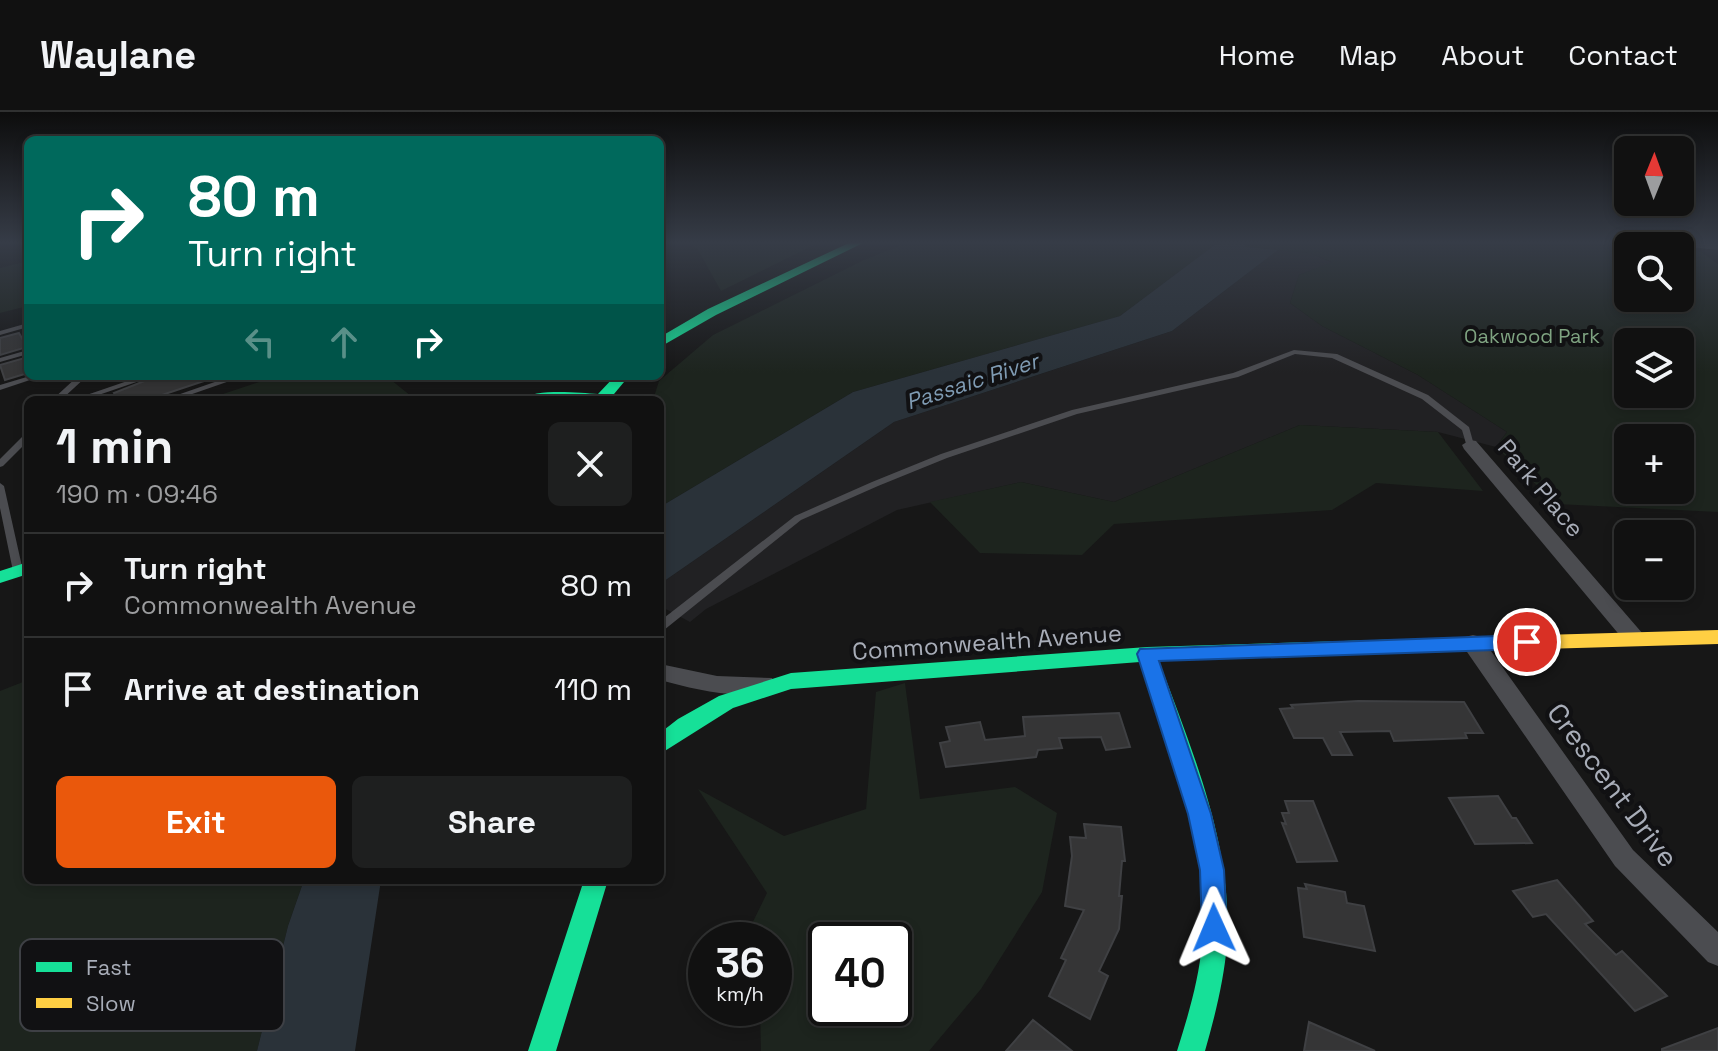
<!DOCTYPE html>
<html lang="en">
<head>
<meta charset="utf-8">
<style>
	:root { --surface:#111; --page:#1e1f1f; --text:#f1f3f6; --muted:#9c9d9f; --line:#303131; --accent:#ea580c }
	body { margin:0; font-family:"Space Grotesk",sans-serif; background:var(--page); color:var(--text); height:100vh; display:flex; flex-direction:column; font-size:30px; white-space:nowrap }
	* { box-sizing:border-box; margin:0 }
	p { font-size:26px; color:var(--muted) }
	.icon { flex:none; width:44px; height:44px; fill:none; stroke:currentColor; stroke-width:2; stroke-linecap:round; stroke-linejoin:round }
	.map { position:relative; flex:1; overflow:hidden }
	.panel { position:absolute; left:24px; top:284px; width:640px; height:488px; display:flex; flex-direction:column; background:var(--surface); border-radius:12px; box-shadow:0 4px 12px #0003,0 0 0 2px var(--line) }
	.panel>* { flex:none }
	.top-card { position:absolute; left:24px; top:24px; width:640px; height:244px; border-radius:12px; box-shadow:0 4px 12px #0003,0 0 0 2px var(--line); background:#00695c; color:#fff; overflow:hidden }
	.needle { width:52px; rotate:1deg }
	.tools { position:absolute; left:1614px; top:24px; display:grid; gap:16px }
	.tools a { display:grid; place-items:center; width:80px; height:80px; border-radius:12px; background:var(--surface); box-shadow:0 4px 12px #0003,0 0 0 2px var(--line); font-size:40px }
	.speed { position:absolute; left:688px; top:810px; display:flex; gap:16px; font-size:40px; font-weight:700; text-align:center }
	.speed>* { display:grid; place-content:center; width:104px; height:104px; border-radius:50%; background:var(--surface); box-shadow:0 4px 12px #0003,0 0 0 2px var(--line); line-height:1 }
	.speed small { font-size:20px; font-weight:400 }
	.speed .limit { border:4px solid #111; border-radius:12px; background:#fff; color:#111 }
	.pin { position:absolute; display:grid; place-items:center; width:68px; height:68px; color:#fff; margin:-34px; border:4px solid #fff; border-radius:50%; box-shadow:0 2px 8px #0007 }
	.me { position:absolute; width:88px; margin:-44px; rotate:359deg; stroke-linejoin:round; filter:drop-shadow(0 0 6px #0008) }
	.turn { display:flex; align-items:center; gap:28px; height:168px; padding:0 32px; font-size:36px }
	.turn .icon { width:104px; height:104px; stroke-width:2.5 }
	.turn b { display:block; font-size:56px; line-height:68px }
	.lanes { display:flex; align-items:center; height:76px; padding:0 32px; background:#0003; justify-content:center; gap:40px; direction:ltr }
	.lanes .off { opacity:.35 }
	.round { display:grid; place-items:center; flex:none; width:84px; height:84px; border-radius:12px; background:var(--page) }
	.head { display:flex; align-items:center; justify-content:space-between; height:136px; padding:0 32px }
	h1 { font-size:48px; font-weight:700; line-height:60px }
	.primary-button { display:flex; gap:16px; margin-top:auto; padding:16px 32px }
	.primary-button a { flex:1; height:92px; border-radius:12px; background:var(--accent); color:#fff; font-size:32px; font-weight:700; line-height:92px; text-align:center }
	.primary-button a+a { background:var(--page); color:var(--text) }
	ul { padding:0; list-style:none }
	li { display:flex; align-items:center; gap:24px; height:104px; padding:0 32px; border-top:2px solid var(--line) }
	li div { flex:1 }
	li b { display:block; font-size:30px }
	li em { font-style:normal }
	header { display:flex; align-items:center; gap:48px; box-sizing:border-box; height:112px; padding:0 40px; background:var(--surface); border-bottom:2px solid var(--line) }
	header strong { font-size:38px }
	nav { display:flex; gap:44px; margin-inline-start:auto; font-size:28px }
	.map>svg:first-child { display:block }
	.built { fill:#212123 }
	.green { fill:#1d241e; fill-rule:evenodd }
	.water { fill:#2a3239 }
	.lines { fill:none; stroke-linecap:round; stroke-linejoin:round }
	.river { fill:#2a3239; fill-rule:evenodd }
	.building { fill:#353536; stroke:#3f4043; stroke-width:2 }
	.lane { fill:#4b4c50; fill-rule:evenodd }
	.street { fill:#4b4c50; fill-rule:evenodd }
	.fast { fill:#16e098; fill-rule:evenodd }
	.slow { fill:#ffcf43; fill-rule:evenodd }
	.route { fill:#1a73e8; stroke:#114b97; stroke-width:2 }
	.labels { text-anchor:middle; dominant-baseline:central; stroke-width:8; stroke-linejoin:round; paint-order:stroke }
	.far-park-label { font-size:20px; fill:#7fa381; stroke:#111113 }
	.far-water-label { font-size:22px; font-style:italic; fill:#7f9bb3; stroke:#111113 }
	.street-label { font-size:24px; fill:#a8adb8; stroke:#111113 }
	.near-street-label { font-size:28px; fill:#a8adb8; stroke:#111113 }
	.key { fill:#111113; stroke:#3e4045; stroke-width:2 }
	.key-label { font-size:22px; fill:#a8adb8 }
</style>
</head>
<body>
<header>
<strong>Waylane</strong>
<nav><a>Home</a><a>Map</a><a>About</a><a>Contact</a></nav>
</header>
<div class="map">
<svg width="1718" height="939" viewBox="0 0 1718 939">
	<rect width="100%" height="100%" fill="#171717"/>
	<path class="built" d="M1278,138L1310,141L1333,151L1299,163L1290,191L1322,214L1418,263L1507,320L1496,335L1438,320L1300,313L1114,390L1021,370L897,398L706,497L690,510L660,494V472L894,310L1172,219Z"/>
	<path class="green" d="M682,130H820L721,179L697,136Z
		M909,130H1631L1646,134H1628V186H1680V139L1701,140L1718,152V400L1557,392L1496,335L1507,320L1418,263L1322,214L1290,191L1299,163L1332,150L1310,141L1216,132L1120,204L853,280L660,395V288H653L659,269L713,223L864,148ZM1628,230H1680V282H1628ZM1628,326H1680V378H1628Z
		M28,149V194L0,201V156Z
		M277,264H386L416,288H205Z
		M1300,313L1438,320L1483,379L1376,371L1332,398L1114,412L1082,443L980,441L930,390L1021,370L1114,390Z
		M28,568V768H304L288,814L257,939H0V579Z
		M905,571L920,687L1015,675L1057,701L1042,780L981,877L929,939H761L760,896H774V828H744L767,781L698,677L784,724L866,697L876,580ZM826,828H894V896H826Z"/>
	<path class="water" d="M1216,132L1278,138L1172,219L894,310L660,472V395L853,280L1120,204Z
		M304,768H381L355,939H257L288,814Z"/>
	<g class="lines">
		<path class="river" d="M1223,130H1249L1202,173H1184L1180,168L1184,163Z"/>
	</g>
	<path class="building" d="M19,221L27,235L0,243V226Z
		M28,245V261L5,268L0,253Z
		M157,264H210V267L147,288H119L114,281Z
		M1358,589L1464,590L1483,621H1465L1467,626L1394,629L1390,619L1340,620L1352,643H1332L1323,626H1294L1280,597L1293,596L1291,593Z
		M1119,601L1130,635L1106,638L1101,625L1059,626L1062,636L1038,638L1036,645L946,655L940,631L950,629L946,615L980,610L985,628L1025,624L1023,605Z
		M1498,684L1512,706H1516L1532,731L1475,732L1449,686Z
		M1285,689H1313L1337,749L1297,750L1282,711L1286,712L1282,701H1289Z
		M1084,712L1121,715L1125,749H1122L1119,784H1122L1119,817L1099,859L1108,864L1090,907L1049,884L1066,848L1061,846L1084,798L1065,794L1072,744L1070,725L1086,726Z
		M1557,768L1593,809L1585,812L1616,843L1622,839L1667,884L1635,899L1546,802L1533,805L1513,779Z
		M1305,772L1345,780L1347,791L1364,794L1375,839L1304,825L1298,776L1307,777Z
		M1033,908L1072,939H1006Z
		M1309,910L1375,939H1304Z
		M1718,916V939H1662V937Z"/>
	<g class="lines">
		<path class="lane" d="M28,211V215L0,223V219Z
			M28,238V242L0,250V246Z
			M1294,238L1337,242L1428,283L1469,315L1474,333L1473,335H1467L1462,318L1422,287L1332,246L1295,242L1238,265L1077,302L947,346L878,374L801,408L664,518L660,519V509L795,404L872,370L941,342L1072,298L1233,261Z
			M30,264H42L0,278V273Z
			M78,264H87L61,288H52Z
			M142,264H154L84,288H72Z
			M232,264H244L175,288H163Z
			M28,321V329L3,354L0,355V347L25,322Z
			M0,371L4,374L23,459L18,462L13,459L0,396Z"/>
		<path class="street" d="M1674,130H1718V138L1680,134Z
			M1470,328L1476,329L1643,522L1646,527L1643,532H1627L1464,337L1462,333Z
			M1473,523L1481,525L1633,738L1718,820V854L1708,850L1615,754L1465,537L1462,531L1465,525Z
			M660,552L717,564L772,566L775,572L772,578C736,589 695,577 660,568Z"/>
		<path class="fast" d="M851,130H865L716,203L660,235V225L708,197Z
			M615,264H629L609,288H520C536,276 578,281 598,282Z
			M28,450V462L0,471V459Z
			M1475,525L1482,527L1485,532L1482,537L1475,539L1159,549C1192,639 1233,733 1227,832C1224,868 1215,904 1205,939H1177C1188,904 1199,868 1202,831C1210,733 1171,640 1140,550L791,577L733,596L660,642V621L678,607L719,584L791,561L1147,535Z
			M584,768H608L556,939H528Z"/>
		<path class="slow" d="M1718,518V532L1475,539L1468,537L1465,532L1468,527L1475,525Z"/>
	</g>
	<linearGradient id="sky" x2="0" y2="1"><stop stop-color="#0d0d0d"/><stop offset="0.5" stop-color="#363c47"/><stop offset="1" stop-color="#363c47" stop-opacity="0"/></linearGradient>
	<rect width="1718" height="261" fill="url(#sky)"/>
	<path class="route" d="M1527,523L1537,530L1527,537L1159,549L1211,702L1224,758L1227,816L1223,824L1214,828L1205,824L1202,816L1200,758L1188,702L1137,542L1140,537Z"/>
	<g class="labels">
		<g class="far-park-label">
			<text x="1532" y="224">Oakwood Park</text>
		</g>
		<g class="far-water-label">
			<text transform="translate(972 269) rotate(-18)">Passaic River</text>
		</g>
		<g class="street-label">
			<text transform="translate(1541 376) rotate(50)">Park Place</text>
			<text transform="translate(987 530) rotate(-4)">Commonwealth Avenue</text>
		</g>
		<g class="near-street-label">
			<text transform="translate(1613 673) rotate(53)">Crescent Drive</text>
		</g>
	</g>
	<rect x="20" y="827" width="264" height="92" rx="12" class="key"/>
	<rect x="36" y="850" width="36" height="10" fill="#16e098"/>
	<rect x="36" y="886" width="36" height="10" fill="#ffcf43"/>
	<g class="key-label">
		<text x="86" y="863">Fast</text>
		<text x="86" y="899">Slow</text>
	</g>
</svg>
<div class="tools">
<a><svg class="needle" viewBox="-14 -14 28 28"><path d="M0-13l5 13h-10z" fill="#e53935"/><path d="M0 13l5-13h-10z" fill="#9c9d9f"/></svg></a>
<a><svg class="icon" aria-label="search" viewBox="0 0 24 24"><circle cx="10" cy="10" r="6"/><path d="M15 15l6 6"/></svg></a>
<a><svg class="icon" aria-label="layers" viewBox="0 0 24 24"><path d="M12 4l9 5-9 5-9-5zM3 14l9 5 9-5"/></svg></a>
<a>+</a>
<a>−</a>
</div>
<div class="speed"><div>36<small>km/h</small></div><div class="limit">40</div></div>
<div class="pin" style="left:1527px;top:530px;background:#d93025"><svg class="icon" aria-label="arrive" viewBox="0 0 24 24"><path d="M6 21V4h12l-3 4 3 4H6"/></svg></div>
<svg class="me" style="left:1214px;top:816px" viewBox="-20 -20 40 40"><path d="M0-17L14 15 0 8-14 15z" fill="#1a73e8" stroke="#fff" stroke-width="4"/></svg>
<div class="top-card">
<div class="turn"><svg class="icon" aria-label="right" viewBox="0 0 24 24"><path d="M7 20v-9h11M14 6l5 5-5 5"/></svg><div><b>80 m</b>Turn right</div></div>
<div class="lanes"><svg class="icon off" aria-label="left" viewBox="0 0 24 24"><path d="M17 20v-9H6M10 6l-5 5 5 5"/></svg><svg class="icon off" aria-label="ahead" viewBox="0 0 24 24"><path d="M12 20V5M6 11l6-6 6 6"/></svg><svg class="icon" aria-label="right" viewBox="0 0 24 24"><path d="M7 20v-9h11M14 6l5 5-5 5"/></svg></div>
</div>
<section class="panel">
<div class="head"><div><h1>1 min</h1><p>190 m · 09:46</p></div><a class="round"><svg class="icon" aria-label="close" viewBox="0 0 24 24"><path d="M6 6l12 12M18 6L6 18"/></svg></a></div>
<ul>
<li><svg class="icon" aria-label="right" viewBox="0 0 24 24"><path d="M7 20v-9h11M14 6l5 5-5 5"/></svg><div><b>Turn right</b><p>Commonwealth Avenue</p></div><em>80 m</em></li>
<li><svg class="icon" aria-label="arrive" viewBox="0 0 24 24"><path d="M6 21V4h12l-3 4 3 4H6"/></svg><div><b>Arrive at destination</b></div><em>110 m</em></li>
</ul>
<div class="primary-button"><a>Exit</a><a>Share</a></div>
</section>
</div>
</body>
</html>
